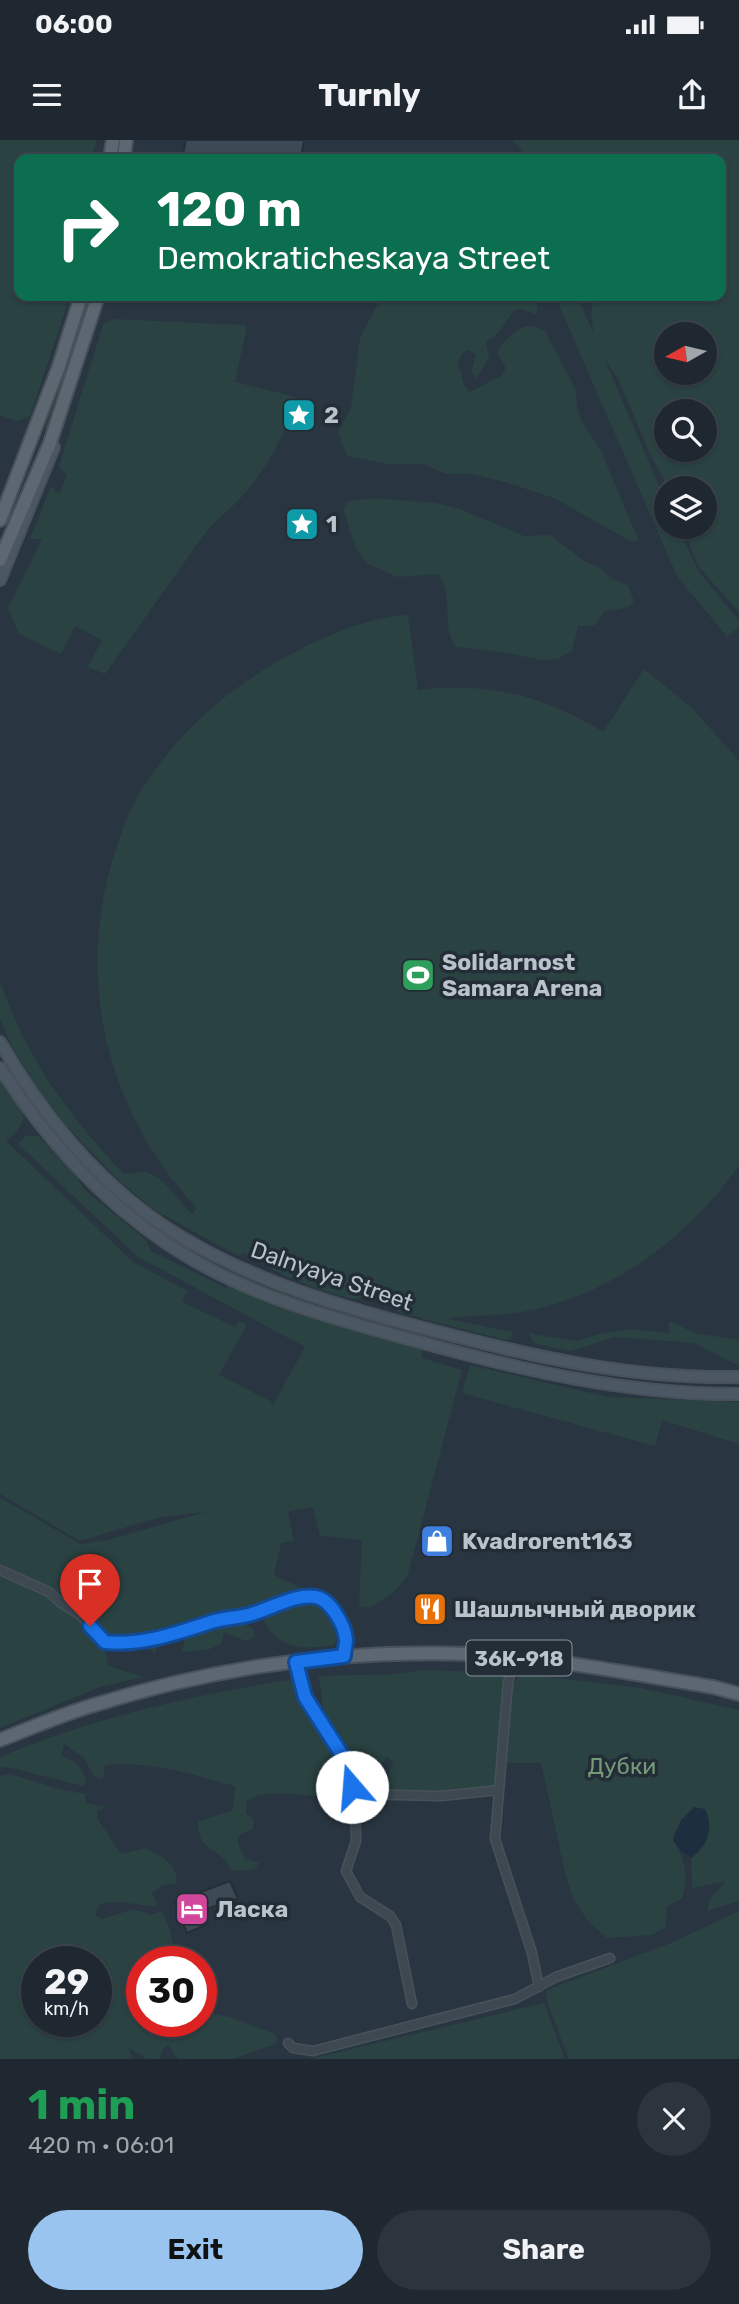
<!DOCTYPE html>
<html lang="en">
<head>
<meta charset="utf-8">
<style>
	:root { --surface:#1f2831; --page:#2c343d; --text:#f1f3f6; --muted:#a1a6ab; --line:#3c444d; --accent:#9ac4f0 }
	body { margin:0; font-family:Rubik,sans-serif; background:var(--page); color:var(--text); height:100vh; display:flex; flex-direction:column; font-size:26px; white-space:nowrap }
	* { box-sizing:border-box; margin:0 }
	p { font-size:23px; color:var(--muted) }
	.icon { flex:none; width:38px; height:38px; fill:none; stroke:currentColor; stroke-width:2; stroke-linecap:round; stroke-linejoin:round }
	.map { position:relative; height:1919px; overflow:hidden }
	.panel { display:flex; flex-direction:column; background:var(--surface); flex:1 }
	.panel>* { flex:none }
	.banner { position:absolute; left:14px; top:14px; width:712px; height:147px; border-radius:14px; box-shadow:0 2px 5px #0004,0 0 0 2px var(--line); background:#0b6e4f; color:#fff; overflow:hidden }
	.needle { width:46px; rotate:262deg }
	.controls { position:absolute; left:654px; top:182px; display:grid; gap:14px }
	.controls a { display:grid; place-items:center; width:63px; height:63px; border-radius:50%; background:var(--surface); box-shadow:0 2px 5px #0004,0 0 0 2px var(--line); font-size:35px }
	.speed { position:absolute; left:21px; top:1806px; display:flex; gap:14px; font-size:35px; font-weight:700; text-align:center }
	.speed>* { display:grid; place-content:center; width:91px; height:91px; border-radius:50%; background:var(--surface); box-shadow:0 2px 5px #0004,0 0 0 2px var(--line); line-height:1 }
	.speed small { font-size:18px; font-weight:400 }
	.speed .limit { border:10px solid #d22; background:#fff; color:#111 }
	.pin { position:absolute; display:grid; place-items:center; width:60px; height:60px; color:#fff; margin:-72px -30px; border-radius:50% 50% 50% 0; rotate:-45deg; box-shadow:0 0 7px #0007 }
	.pin .icon { rotate:45deg }
	.me { position:absolute; width:77px; margin:-38px; rotate:342deg; stroke-linejoin:round; filter:drop-shadow(0 0 5px #0008) }
	.turn { display:flex; align-items:center; gap:24px; height:147px; padding:0 28px; font-size:32px }
	.turn .icon { width:91px; height:91px; stroke-width:2.5 }
	.turn b { display:block; font-size:49px; line-height:60px }
	.round { display:grid; place-items:center; flex:none; width:74px; height:74px; border-radius:37px; background:var(--page) }
	.headline { display:flex; align-items:center; justify-content:space-between; height:119px; padding:0 28px }
	h1 { font-size:42px; font-weight:700; line-height:52px; color:#1e9e55 }
	.action { display:flex; gap:14px; margin-top:auto; padding:14px 28px }
	.action a { flex:1; height:80px; border-radius:42px; background:var(--accent); color:#111; font-size:28px; font-weight:700; line-height:80px; text-align:center }
	.action a+a { background:var(--page); color:var(--text) }
	.status { display:flex; justify-content:space-between; align-items:center; height:49px; padding:0 35px; background:var(--surface); direction:ltr }
	.status svg { height:19px; fill:currentColor }
	header { display:flex; justify-content:space-between; align-items:center; height:91px; padding:0 28px; background:var(--surface); font-size:32px; font-weight:700 }
	.map>svg:first-child { display:block }
	.green { fill:#2b4242; fill-rule:evenodd }
	.water { fill:#1d2e3f }
	.building { fill:#3c4a56; stroke:#242f38; stroke-width:2 }
	.lines { fill:none; stroke-linecap:round; stroke-linejoin:round }
	.street-casing { stroke:#47515a; stroke-width:11 }
	.secondary-casing { stroke:#47515a; stroke-width:14 }
	.primary-casing { stroke:#47515a; stroke-width:16 }
	.street { stroke:#3d4851; stroke-width:8 }
	.secondary { stroke:#4c5764; stroke-width:10 }
	.primary { stroke:#5c6771; stroke-width:12 }
	.route-casing { stroke:#114b97; stroke-width:18 }
	.route { stroke:#1a73e8; stroke-width:12 }
	.labels { text-anchor:middle; dominant-baseline:central; stroke-width:7; stroke-linejoin:round; paint-order:stroke }
	.shield { fill:#222d36; stroke:#8c959e; stroke-width:2 }
	.shield-label { font-size:21px; font-weight:bold; fill:#bac2cb }
	.poi-label { font-size:23px; font-weight:bold; fill:#bac2cb; stroke:#222d36; text-anchor:start }
	.street-label { font-size:23px; fill:#bac2cb; stroke:#222d36 }
	.park-label { font-size:23px; fill:#749a79; stroke:#222d36 }
</style>
</head>
<body>
<div class="status"><b>06:00</b><svg viewBox="0 0 49 12"><path d="M0 12V9h3v3zM5 12V6h3v6zM10 12V3h3v9zM15 12V0h3v12zM26 1h20v11H26zM47 4h2v5h-2z"/></svg></div>
<header><svg class="icon" aria-label="menu" viewBox="0 0 24 24"><path d="M4 6h16M4 12h16M4 18h16"/></svg>Turnly<svg class="icon" aria-label="share" viewBox="0 0 24 24"><path d="M12 15V3M7 8l5-5 5 5M5 13v7h14v-7"/></svg></header>
<div class="map">
<svg width="739" height="1919" viewBox="0 0 739 1919">
	<rect width="100%" height="100%" fill="#293641"/>
	<path class="green" d="M0,0H97L90,19H19V156H70L30,276L18,281L0,275Z
		M513,0H739V472L699,427L682,387H705V348H668L650,314L618,239L604,218L667,364V387H677L699,432L739,481V487L727,497L677,436L555,156H577L594,194L591,174L594,157L583,156H721V19H528ZM667,194H705V233H667ZM667,271H705V310H667Z
		M87,156H94L51,289L43,287Z
		M382,156H527C536,159 538,164 537,174L521,169L513,171L499,192L486,202L489,218L476,239L471,232L476,215L469,210L462,214L458,222L464,245L470,252L501,236L506,228L497,213C499,205 518,187 527,186C532,185 540,189 545,191L576,250L577,267L582,282L601,311L639,401L632,402L554,358L505,342L472,334H446L423,324H389L347,316L338,292L351,268L360,198Z
		M113,179L244,185L247,187L235,242L296,257C286,293 269,325 245,353C233,367 218,378 206,392L105,534L88,527L102,500L75,486L61,514L19,494L8,468L42,399H30L51,346L59,354L67,335L59,326L103,185Z
		M374,358L435,363L460,369L524,396L550,395L584,421L599,427L612,439L628,446L634,461L628,467L604,472L595,485L578,486L572,510L558,519L541,520L508,513L456,507C440,486 455,454 438,434L397,437L366,423L356,409L343,368L349,361Z
		M408,475L418,550C483,541 547,556 603,592L644,529L692,568L739,621V1025C689,1098 610,1156 522,1172C498,1176 472,1175 448,1179L513,1192L511,1198L506,1200L401,1173C389,1166 388,1159 369,1157C363,1156 357,1161 349,1158C312,1149 276,1134 245,1113L238,1116L153,1069L114,1036L65,984L38,949L10,903L0,878V840C24,916 70,977 124,1034C131,1035 140,1031 146,1032C166,1038 178,1061 192,1074L197,1068C111,977 77,851 110,729C118,701 128,670 144,646C176,596 220,556 270,526C305,504 367,476 408,475Z
		M0,936C8,948 28,969 22,983C19,990 11,996 6,1001L133,1122L187,1151L182,1162L235,1187L239,1181L247,1185L219,1235L270,1261L273,1265L305,1207L137,1116L18,1004L25,996H38L74,1034L85,1050L145,1099L151,1111L226,1148L229,1143L423,1207L421,1218L462,1230L408,1434L396,1450L370,1468L359,1466L362,1400L320,1396L313,1367L288,1372L294,1401L281,1403L274,1435L305,1450L328,1476L337,1495L335,1505C316,1508 290,1511 275,1496C266,1487 262,1474 252,1465L247,1471L227,1474L253,1488L255,1497L246,1501L224,1492L222,1503L210,1509L182,1512L185,1499L179,1489L170,1488L160,1495L155,1514L139,1498L117,1504L101,1495L86,1480V1467L84,1473L66,1463C84,1482 107,1499 108,1526L144,1537L100,1547L0,1588V1358L81,1404L108,1400L206,1372L160,1377L80,1401L0,1354Z
		M142,1074L247,1136L308,1162L352,1175L351,1179C274,1154 205,1124 139,1078Z
		M669,1181L695,1193L739,1200V1226L694,1203L615,1197L570,1211L536,1204L532,1201L529,1191L532,1194L576,1201L599,1194L629,1189L669,1193Z
		M470,1225L608,1257L739,1262V1304L662,1280L655,1306L462,1253Z
		M424,1530L505,1533L506,1578L511,1574L510,1545L523,1534L641,1548L739,1570V1761L707,1771L710,1759L726,1741L692,1748L691,1718C706,1706 709,1696 709,1678L675,1690L673,1700C685,1719 689,1736 682,1758L667,1767L666,1787L652,1795L607,1798L587,1780L573,1757L566,1736L541,1623H498L496,1647L424,1654L381,1653L394,1622L387,1617L367,1642C356,1633 354,1619 347,1608C341,1596 330,1587 325,1574C320,1562 323,1549 318,1536L398,1534Z
		M294,1539L302,1562L344,1635L347,1645L345,1660C322,1658 264,1646 247,1661L246,1673L253,1679V1689L239,1695L238,1703L245,1719L259,1723L254,1730L232,1731C222,1707 197,1713 198,1682L233,1670L235,1646C192,1634 150,1621 105,1625L103,1639L94,1636L83,1617L64,1604L61,1616C76,1621 84,1627 86,1643L83,1646L12,1628L0,1627V1617C94,1577 194,1555 294,1539Z
		M10,1634L59,1649L85,1654L86,1663L107,1667L97,1671V1678L121,1714L145,1708C161,1716 177,1723 177,1743L163,1745L152,1753L158,1766C139,1767 119,1758 100,1764L95,1775L102,1779L134,1769L150,1775L161,1771L168,1784L178,1822H142V1881H201V1872L230,1877L274,1894L277,1898L275,1904L233,1919H178L168,1905L162,1910L160,1919H147L129,1908L132,1919H0V1636ZM37,1822H96V1881H37Z
		M739,1771V1919H569L546,1859L547,1850L671,1803Z
		M544,1863L565,1919H310Z"/>
	<path class="water" d="M694,1667L705,1669C715,1688 707,1706 691,1718L680,1710L673,1700L681,1680Z"/>
	<path class="building" d="M186,0H304L301,19H182Z
		M230,1741L238,1759L203,1770L208,1784L187,1793L174,1762Z"/>
	<g class="lines">
		<g class="street-casing">
			<path id="street" d="M0,1430L49,1452L61,1463L79,1474L105,1502C141,1506 177,1493 211,1482C223,1478 236,1478 248,1475C268,1470 295,1453 316,1457C331,1460 345,1486 346,1500C346,1505 344,1511 343,1516
				M514,1518L508,1543L495,1699L532,1813L539,1847
				M296,1522L305,1557L344,1618L355,1654L356,1701L346,1731L360,1757L390,1776L396,1785L412,1864
				M355,1654L441,1656L499,1650
				M288,1903L293,1908L313,1911L515,1859L556,1837L610,1818"/>
		</g>
		<g class="secondary-casing">
			<path id="secondary" d="M0,440L54,307
				M0,902C39,969 85,1028 147,1074C230,1135 333,1165 431,1190C534,1217 631,1239 739,1237
				M0,928C45,997 97,1056 166,1103C241,1154 330,1178 416,1201C521,1230 629,1255 739,1254"/>
		</g>
		<g class="primary-casing">
			<path id="primary" d="M110,19L113,0
				M124,19L126,0
				M0,380L59,226L81,156
				M0,420L50,303L98,156
				M0,1600C31,1588 63,1574 94,1565C216,1527 344,1509 471,1514C553,1518 633,1534 713,1547L739,1554"/>
		</g>
		<use href="#street" class="street"/>
		<use href="#secondary" class="secondary"/>
		<use href="#primary" class="primary"/>
	</g>
	<g class="lines">
		<g class="route-casing">
			<path id="route" d="M90,1486L105,1502C141,1506 177,1493 211,1482C223,1478 236,1478 248,1475C269,1470 295,1453 316,1457C331,1460 345,1486 346,1500C346,1505 344,1511 344,1516L296,1522L305,1557L344,1618L352,1647"/>
		</g>
		<use href="#route" class="route"/>
	</g>
	<defs>
		<g id="sight-square" transform="scale(1.75)"><rect x="-9" y="-9" width="18" height="18" rx="4" fill="#0f9aa8" stroke="#222d36"/><path d="M0-6L1.8-2.2L6-1.7L2.9 1.2L3.7 5.4L0 3.3L-3.7 5.4L-2.9 1.2L-6-1.7L-1.8-2.2Z" fill="#fff"/></g>
		<g id="stadium-square" transform="scale(1.75)"><rect x="-9" y="-9" width="18" height="18" rx="4" fill="#2e9e5b" stroke="#222d36"/><path d="M0-5a6.5 5 0 1 0 0 10a6.5 5 0 1 0 0-10ZM-3.5-1.8h7v3.6h-7Z" fill="#fff"/></g>
		<g id="shop-square" transform="scale(1.75)"><rect x="-9" y="-9" width="18" height="18" rx="4" fill="#3f7fe0" stroke="#222d36"/><path d="M-5-2.5h2.3a2.7 3.5 0 0 1 5.4 0H5L5.5 6h-11ZM-1.5-2.5h3a1.5 2.3 0 0 0-3 0Z" fill="#fff"/></g>
		<g id="restaurant-square" transform="scale(1.75)"><rect x="-9" y="-9" width="18" height="18" rx="4" fill="#e8710a" stroke="#222d36"/><path d="M-5-6h1v4h1v-4h1v4h1v-4h1v5L-1.5 .5V6h-2V.5L-5-1ZM5-6V6H3V1.5H1.5Q1.5-4 5-6Z" fill="#fff"/></g>
		<g id="hotel-square" transform="scale(1.75)"><rect x="-9" y="-9" width="18" height="18" rx="4" fill="#d1479c" stroke="#222d36"/><path d="M-6-4.5h1.5V1H6V5H4.5V3h-9V5H-6ZM-4 0a1.8 1.8 0 1 1 3.6 0ZM.5 0V-2.5h3Q6-2.5 6 0Z" fill="#fff"/></g>
	</defs>
	<g fill-rule="evenodd">
		<use href="#sight-square" x="299" y="275"/>
		<use href="#sight-square" x="302" y="384"/>
		<use href="#stadium-square" x="418" y="835"/>
		<use href="#shop-square" x="437" y="1401"/>
		<use href="#restaurant-square" x="430" y="1469"/>
		<use href="#hotel-square" x="192" y="1769"/>
	</g>
	<g class="labels">
		<rect class="shield" x="466.5" y="1500.5" width="105" height="35" rx="5"/>
		<g class="shield-label">
			<text x="519" y="1518">36К-918</text>
		</g>
		<g class="poi-label">
			<text x="324" y="275">2</text>
			<text x="326" y="384">1</text>
			<text x="442" y="822">Solidarnost<tspan x="442" dy="26">Samara Arena</tspan></text>
			<text x="462" y="1401">Kvadrorent163</text>
			<text x="454" y="1469">Шашлычный дворик</text>
			<text x="216" y="1769">Ласка</text>
		</g>
		<g class="street-label">
			<text transform="translate(332 1136) rotate(19)">Dalnyaya Street</text>
		</g>
		<g class="park-label">
			<text x="622" y="1626">Дубки</text>
		</g>
	</g>
</svg>
<div class="controls">
<a><svg class="needle" viewBox="-14 -14 28 28"><path d="M0-13l5 13h-10z" fill="#e53935"/><path d="M0 13l5-13h-10z" fill="#a1a6ab"/></svg></a>
<a><svg class="icon" aria-label="search" viewBox="0 0 24 24"><circle cx="10" cy="10" r="6"/><path d="M15 15l6 6"/></svg></a>
<a><svg class="icon" aria-label="layers" viewBox="0 0 24 24"><path d="M12 4l9 5-9 5-9-5zM3 14l9 5 9-5"/></svg></a>
</div>
<div class="speed"><div>29<small>km/h</small></div><div class="limit">30</div></div>
<div class="pin" style="left:90px;top:1486px;background:#d93025"><svg class="icon" aria-label="arrive" viewBox="0 0 24 24"><path d="M6 21V4h12l-3 4 3 4H6"/></svg></div>
<svg class="me" style="left:352px;top:1647px" viewBox="-20 -20 40 40"><circle r="19" fill="#fff"/><path d="M0-13L10 11 0 6-10 11z" fill="#1a73e8"/></svg>
<div class="banner">
<div class="turn"><svg class="icon" aria-label="right" viewBox="0 0 24 24"><path d="M7 20v-9h11M14 6l5 5-5 5"/></svg><div><b>120 m</b>Demokraticheskaya Street</div></div>
</div>
</div>
<section class="panel">
<div class="headline"><div><h1>1 min</h1><p>420 m · 06:01</p></div><a class="round"><svg class="icon" aria-label="close" viewBox="0 0 24 24"><path d="M6 6l12 12M18 6L6 18"/></svg></a></div>
<div class="action"><a>Exit</a><a>Share</a></div>
</section>
</body>
</html>
